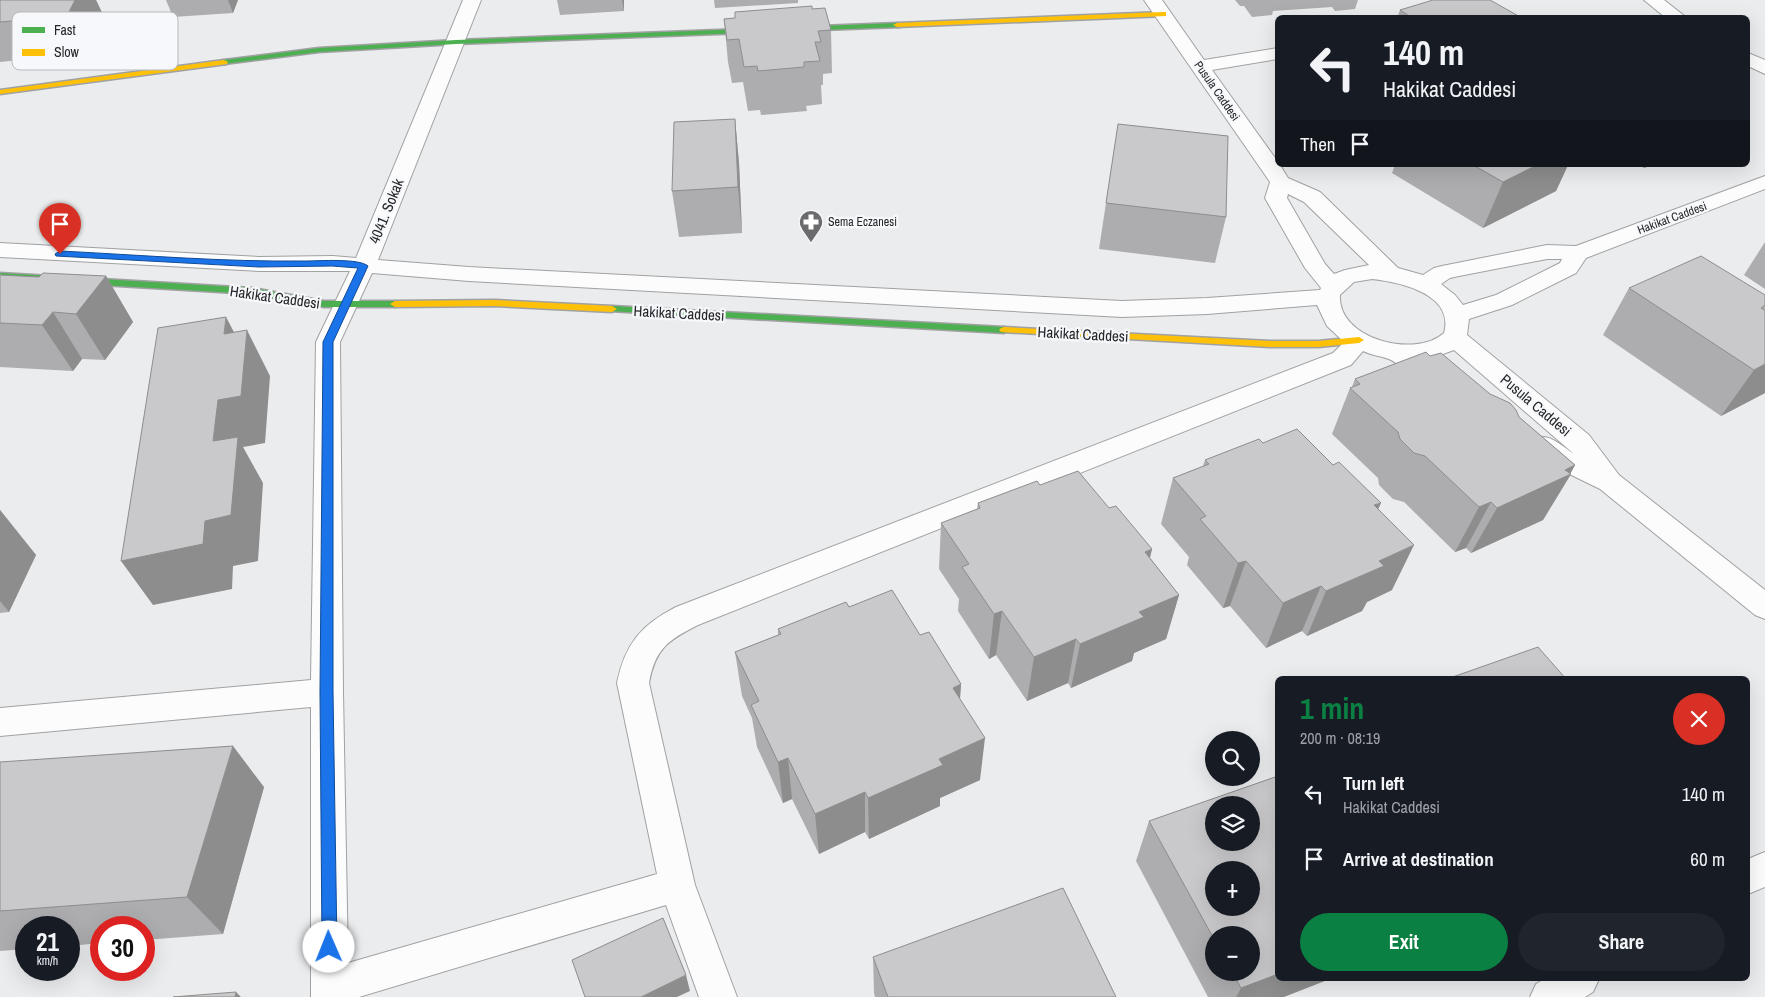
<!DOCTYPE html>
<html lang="en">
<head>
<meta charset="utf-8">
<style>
	:root { --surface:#171b24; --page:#20242c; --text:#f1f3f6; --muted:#9ea1a6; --accent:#0b8043 }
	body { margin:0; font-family:"Archivo Narrow",sans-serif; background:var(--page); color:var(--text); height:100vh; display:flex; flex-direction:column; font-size:19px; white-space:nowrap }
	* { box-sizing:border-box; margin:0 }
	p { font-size:16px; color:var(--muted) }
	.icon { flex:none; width:28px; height:28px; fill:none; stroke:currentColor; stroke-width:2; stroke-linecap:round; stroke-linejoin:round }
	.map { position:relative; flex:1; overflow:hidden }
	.drawer { position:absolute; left:1275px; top:676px; width:475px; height:305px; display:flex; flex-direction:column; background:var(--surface); border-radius:8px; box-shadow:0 5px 20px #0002 }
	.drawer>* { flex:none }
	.banner { position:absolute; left:1275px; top:15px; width:475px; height:152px; border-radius:8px; box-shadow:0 5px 20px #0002; background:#171b24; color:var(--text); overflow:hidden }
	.tools { position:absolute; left:1205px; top:731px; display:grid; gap:10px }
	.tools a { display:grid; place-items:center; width:55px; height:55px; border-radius:50%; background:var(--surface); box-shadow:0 5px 20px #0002; font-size:25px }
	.speed { position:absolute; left:15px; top:916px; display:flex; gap:10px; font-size:25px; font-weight:700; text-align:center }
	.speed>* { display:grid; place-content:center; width:65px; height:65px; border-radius:50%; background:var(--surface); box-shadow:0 5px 20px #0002; line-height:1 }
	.speed small { font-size:12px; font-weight:400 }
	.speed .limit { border:8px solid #d22; background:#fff; color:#111 }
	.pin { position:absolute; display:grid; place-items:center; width:42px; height:42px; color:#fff; margin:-51px -21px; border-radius:50% 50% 50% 0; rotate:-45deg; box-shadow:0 0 5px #0007 }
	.pin .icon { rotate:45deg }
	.me { position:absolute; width:55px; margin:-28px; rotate:359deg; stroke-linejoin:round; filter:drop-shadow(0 0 4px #0008) }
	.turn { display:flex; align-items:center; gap:18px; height:105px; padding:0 25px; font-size:22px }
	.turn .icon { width:65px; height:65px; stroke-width:2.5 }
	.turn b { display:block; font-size:35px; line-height:42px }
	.then { display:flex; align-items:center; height:48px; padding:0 25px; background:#0003; gap:10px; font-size:19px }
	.round { display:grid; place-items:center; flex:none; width:52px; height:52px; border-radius:26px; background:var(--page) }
	.headline { display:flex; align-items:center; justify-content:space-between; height:85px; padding:0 25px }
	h1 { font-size:30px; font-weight:800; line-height:38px; color:var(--accent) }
	.cta { display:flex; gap:10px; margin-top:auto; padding:10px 25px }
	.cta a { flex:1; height:58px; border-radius:30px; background:var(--accent); color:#fff; font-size:20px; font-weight:800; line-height:58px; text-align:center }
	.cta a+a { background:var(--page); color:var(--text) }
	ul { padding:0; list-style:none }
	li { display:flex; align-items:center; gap:15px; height:65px; padding:0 25px }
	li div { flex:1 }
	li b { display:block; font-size:19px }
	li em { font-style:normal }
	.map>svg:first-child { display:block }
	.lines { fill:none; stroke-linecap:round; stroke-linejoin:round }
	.street-casing { stroke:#a0a1a2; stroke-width:2 }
	.fast-casing { stroke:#a0a1a2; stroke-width:3 }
	.slow-casing { stroke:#a0a1a2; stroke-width:3 }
	.street { fill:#fcfcfc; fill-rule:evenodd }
	.fast { fill:#4caf50; fill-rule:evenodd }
	.slow { fill:#ffc107; fill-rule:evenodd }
	.wall { fill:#adadaf; fill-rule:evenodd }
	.shaded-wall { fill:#8d8d8e }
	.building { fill:#c9c9cb; stroke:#8d8d8e; fill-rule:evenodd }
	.route { fill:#1a73e8; stroke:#114b97 }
	.labels { text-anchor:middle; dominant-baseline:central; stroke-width:4.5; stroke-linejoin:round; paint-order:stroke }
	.far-street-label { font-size:12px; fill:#262628; stroke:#f7f8fc }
	.far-poi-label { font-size:12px; fill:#262628; stroke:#f7f8fc; text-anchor:start }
	.street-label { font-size:15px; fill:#262628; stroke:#f7f8fc }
	.key { fill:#f7f8fc; stroke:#b8b9bc; stroke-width:1 }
	.key-label { font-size:14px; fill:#262628 }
</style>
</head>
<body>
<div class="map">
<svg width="1765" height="997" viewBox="0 0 1765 997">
	<rect width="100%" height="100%" fill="#ebecee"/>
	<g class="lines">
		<g class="street-casing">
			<path id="street" d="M463,0H481L378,260L469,267L1122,301L1207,298L1320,290L1321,288L1305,268L1265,198L1270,182L1144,0H1162L1204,60L1278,48V59L1212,70L1278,162V165H1280L1288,178L1320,192L1398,268L1423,275L1434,268L1442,266L1547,245L1576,246L1765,176V189L1586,258L1576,273L1512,305L1469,319L1467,335L1589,435L1619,475L1765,590V619L1755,615L1600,489L1555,467L1533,452L1529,445L1533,438C1550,433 1560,445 1574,454L1454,350L1426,360L1448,373L1452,379L1448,385C1426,391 1408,368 1389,359C1381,356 1371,355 1363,351L1351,365L698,625C668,640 655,649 649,683L695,885L737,997H699L666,905L359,997H311V707L0,736V708L311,680L316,342L350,271H259L0,257V243L259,257L333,256L356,258ZM1288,194L1304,202L1369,265L1345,270L1334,274L1325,264L1287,198ZM1547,259H1562L1560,263L1496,295L1463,305L1455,295L1441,284L1450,278L1459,276ZM372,273L469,281L1122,317L1207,314L1317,305L1327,326L1344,342L1333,353L676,607C641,625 625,644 617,683L657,874L348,963L343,692L340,342ZM1372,279C1400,282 1455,294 1444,333C1415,359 1337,339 1340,295L1354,282Z
				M1644,0H1664L1687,18H1666Z
				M1748,53L1765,60V74L1748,66Z
				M1765,852V887L1748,894V859Z
				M1544,979H1599L1593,992L1585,997H1530L1536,984Z"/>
		</g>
		<g class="fast-casing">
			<path id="fast" d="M897,23L901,25L900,27L456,44L319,52L224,64L220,62L224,60L319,48L456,40Z
				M0,273L253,288L324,301H395L400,304L395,307H324L253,294L0,279Z
				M612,306L1004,327L1009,330L1004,333L609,311L607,309Z"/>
		</g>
		<g class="slow-casing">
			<path id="slow" d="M1163,12H1166V16L897,27L893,25L897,23Z
				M224,60L228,62L227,64L0,94V90Z
				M494,300L612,306L617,309L612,312L494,306L395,307L390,304L395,301Z
				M1004,327L1270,341H1318L1359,337L1364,340L1359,343L1318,347H1270L1001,332L999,330L1001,328Z"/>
		</g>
		<use href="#street" class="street"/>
		<use href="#fast" class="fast"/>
		<use href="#slow" class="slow"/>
	</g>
	<path class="wall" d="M0,0H96L106,21L89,59L21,65L19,60L0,62Z
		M166,0H238L233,13L173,17Z
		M557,0H624V11L560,15Z
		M714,0H798V3L715,8Z
		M1235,0H1358L1355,9L1335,11L1332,7L1273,11L1272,15L1252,17L1244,6H1240Z
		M812,9L831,30L832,73L823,74V85H821L822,104L806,106L807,111L761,115L760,110L748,111L743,82L732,83L728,62L724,19Z
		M1400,10L1522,18H1397Z
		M735,119L739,163L742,233L679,237L672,191Z
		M1118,124L1226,217L1215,263L1099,249Z
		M1395,165H1568L1556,191L1483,228L1392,173Z
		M1638,165H1652L1644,168Z
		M1765,242V289L1744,275Z
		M0,273L1,275L39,277L106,276L133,322L105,360L82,359L73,371L0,367Z
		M1629,288L1765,295V393L1721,416L1603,335Z
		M1430,356L1519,417L1575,465L1570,474H1571L1543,520L1471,553L1466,548L1455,552L1404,502L1393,499L1379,485L1378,478L1332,434L1350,388L1352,387L1355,379Z
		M1263,443L1378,509L1392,590L1367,602L1362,611L1307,636L1302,631L1266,648L1230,606L1223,608L1187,565L1189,557L1161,524L1173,478L1203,466L1205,460Z
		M1040,485L1109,508L1152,549L1150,558L1179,595L1166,639L1134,653L1132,661L1071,688L1068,683L1027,701L996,655L989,659L958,611L959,599L939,569L941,523L977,509L978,503Z
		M0,510L36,555L9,612L0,613Z
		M849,607L920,635L961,684L960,699L980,780L940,798V806L869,839L865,832L819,854L792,799L783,803L757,747L752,718L742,696L735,652L778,635V629Z
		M0,762L264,787L223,934L144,940V928H101V943L69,946V928H26V949L0,951Z
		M1149,821L1284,997H1208L1136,861ZM1214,935L1251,972H1214Z
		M873,957L1116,997H875L874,993Z"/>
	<path class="shaded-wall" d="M75,0H96L106,21L89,59L67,16Z
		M228,0H238L233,13Z
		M622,0H624V11Z
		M735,119L739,163L742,233L738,187Z
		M1537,165H1568L1556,191L1483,228L1503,182Z
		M1645,165H1652L1644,168Z
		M106,276L133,322L105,360L76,314Z
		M53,312L82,359L73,371L42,325Z
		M226,317L245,353L247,330L270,376L265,443L243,447L263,483L258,561L233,566L232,589L153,605L121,561L205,521Z
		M1765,364V393L1721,416L1754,370Z
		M1575,465L1569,476L1571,474L1543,520L1471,553L1497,508L1565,470Z
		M1491,502L1466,548L1455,552L1479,507Z
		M1381,503L1360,549L1374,505Z
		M0,510L36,555L9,612L0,601Z
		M1414,545L1392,590L1367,602L1362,611L1307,636L1326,591L1379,561Z
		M1152,549L1141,594L1145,552Z
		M1246,561L1230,606L1223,608L1238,563Z
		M1321,586L1302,631L1266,648L1283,603Z
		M1179,595L1166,639L1134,653L1132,661L1071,688L1080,644L1139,612Z
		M1002,611L996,655L989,659L994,614Z
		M1076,639L1068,683L1027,701L1034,657Z
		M961,684L958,727L953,688Z
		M985,738L980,780L940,798V806L869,839L868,798L939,759Z
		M233,746L264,787L223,934L187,897Z
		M788,758L792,799L783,803L778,762Z
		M865,792V832L819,854L815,814Z
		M1278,974V979H1330L1284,997H1236L1241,988Z
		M686,975L690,991L677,997H641Z
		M236,992L241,997H235Z"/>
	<path class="building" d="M0,0H75L67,16L0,22Z
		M1433,0H1490L1522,18H1412L1400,10Z
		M812,6V9L825,8L831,30L818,31L821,42H815L820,61L804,62V67L758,71L757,66L744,67L739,39L727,40L724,19L735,18V12Z
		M735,119L738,187L672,191L674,122Z
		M1118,124L1228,136L1226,217L1106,203Z
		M1473,165H1537L1503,182Z
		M1701,256L1765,295V305L1761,308L1765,310V364L1754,370L1629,288Z
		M43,273L106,276L76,314L53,312L42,325L0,323V275L39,277Z
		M226,317L224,334L247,330L241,396L218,400L213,441L238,437L231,515L205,521L203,544L121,561L158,328Z
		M1426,352L1430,356L1441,353L1490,394L1510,403L1516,410L1519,417L1575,465L1565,470L1571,474L1497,508L1491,502L1479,507L1425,456L1414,453L1400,439L1398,432L1350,388L1360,384L1355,379Z
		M1297,429L1333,465L1339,462L1381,503L1374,505L1414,545L1379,561L1384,566L1326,591L1321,586L1283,603L1246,561L1238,563L1200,519L1206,516L1173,478L1209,464L1205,460L1259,439L1263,443Z
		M1078,471L1109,508L1116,506L1152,549L1145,552L1179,595L1139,612L1144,617L1080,644L1076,639L1034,657L1002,611L994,614L962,567L969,564L941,523L980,508L978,503L1037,481L1040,485Z
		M892,590L920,635L929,632L961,684L953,688L985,738L939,759L943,765L868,798L865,792L815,814L788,758L778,762L751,705L759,701L735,652L781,634L778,629L846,602L849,607Z
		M1538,647L1566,679H1447Z
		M233,746L187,897L0,911V762Z
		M1278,776V974L1241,988L1232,972H1251V935H1214V939L1149,821ZM1214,805H1251V842H1214ZM1214,870H1251V908H1214Z
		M1063,888L1116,997H888L873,957Z
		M663,918L686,975L641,997H585L572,960Z
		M236,992L235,997H173Z"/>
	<path class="route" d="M60,251C141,255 223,262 305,261C318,261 359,258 368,266L333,342V692L337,947L335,953L329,955L324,953L322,947L320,692L323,342L358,268L332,266L259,267L56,256L55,254Z"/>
	<defs>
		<g id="pharmacy-pin" transform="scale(1.25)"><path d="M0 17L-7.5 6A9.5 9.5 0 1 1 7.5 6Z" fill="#6b6b6d" stroke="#f7f8fc"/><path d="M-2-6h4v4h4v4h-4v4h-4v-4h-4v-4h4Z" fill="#fff"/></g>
	</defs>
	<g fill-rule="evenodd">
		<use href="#pharmacy-pin" x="811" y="222"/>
	</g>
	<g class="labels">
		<g class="far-street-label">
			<text transform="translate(1217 91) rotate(55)">Pusula Caddesi</text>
			<text transform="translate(1672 218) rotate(-20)">Hakikat Caddesi</text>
		</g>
		<g class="far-poi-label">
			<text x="828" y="222">Sema Eczanesi</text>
		</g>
		<g class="street-label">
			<text transform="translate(386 211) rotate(-68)">4041. Sokak</text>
			<text transform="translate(275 297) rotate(8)">Hakikat Caddesi</text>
			<text transform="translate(679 313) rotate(3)">Hakikat Caddesi</text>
			<text transform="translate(1083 334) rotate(3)">Hakikat Caddesi</text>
			<text transform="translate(1536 405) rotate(40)">Pusula Caddesi</text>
		</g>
	</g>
	<rect x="12" y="12" width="166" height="58" rx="8" class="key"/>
	<rect x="22" y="27" width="23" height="6" fill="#4caf50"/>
	<rect x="22" y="49" width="23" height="7" fill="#ffc107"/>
	<g class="key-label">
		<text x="54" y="35">Fast</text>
		<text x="54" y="57">Slow</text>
	</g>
</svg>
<div class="tools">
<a><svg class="icon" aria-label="search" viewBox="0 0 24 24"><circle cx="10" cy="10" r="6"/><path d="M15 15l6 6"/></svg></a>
<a><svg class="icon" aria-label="layers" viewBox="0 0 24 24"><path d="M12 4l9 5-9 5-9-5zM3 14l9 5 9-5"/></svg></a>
<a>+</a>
<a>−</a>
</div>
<div class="speed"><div>21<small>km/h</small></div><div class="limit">30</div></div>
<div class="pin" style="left:60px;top:254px;background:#d93025"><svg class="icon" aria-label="arrive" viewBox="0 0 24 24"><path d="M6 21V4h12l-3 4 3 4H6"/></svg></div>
<svg class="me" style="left:329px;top:947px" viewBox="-20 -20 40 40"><circle r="19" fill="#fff"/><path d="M0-13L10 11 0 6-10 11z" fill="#1a73e8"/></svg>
<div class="banner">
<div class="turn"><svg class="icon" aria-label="left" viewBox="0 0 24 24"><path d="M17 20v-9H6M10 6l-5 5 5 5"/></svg><div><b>140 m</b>Hakikat Caddesi</div></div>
<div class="then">Then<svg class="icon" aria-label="arrive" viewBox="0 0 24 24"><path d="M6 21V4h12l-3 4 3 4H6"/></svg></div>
</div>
<section class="drawer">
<div class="headline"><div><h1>1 min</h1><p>200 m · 08:19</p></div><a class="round" style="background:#d93025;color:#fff"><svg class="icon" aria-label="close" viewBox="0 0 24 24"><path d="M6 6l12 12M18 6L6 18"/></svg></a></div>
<ul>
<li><svg class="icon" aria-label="left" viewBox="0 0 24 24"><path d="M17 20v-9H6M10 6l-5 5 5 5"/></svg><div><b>Turn left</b><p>Hakikat Caddesi</p></div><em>140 m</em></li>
<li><svg class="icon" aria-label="arrive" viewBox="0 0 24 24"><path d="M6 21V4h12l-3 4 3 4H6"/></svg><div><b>Arrive at destination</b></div><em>60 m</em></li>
</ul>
<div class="cta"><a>Exit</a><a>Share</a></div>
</section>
</div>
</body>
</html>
